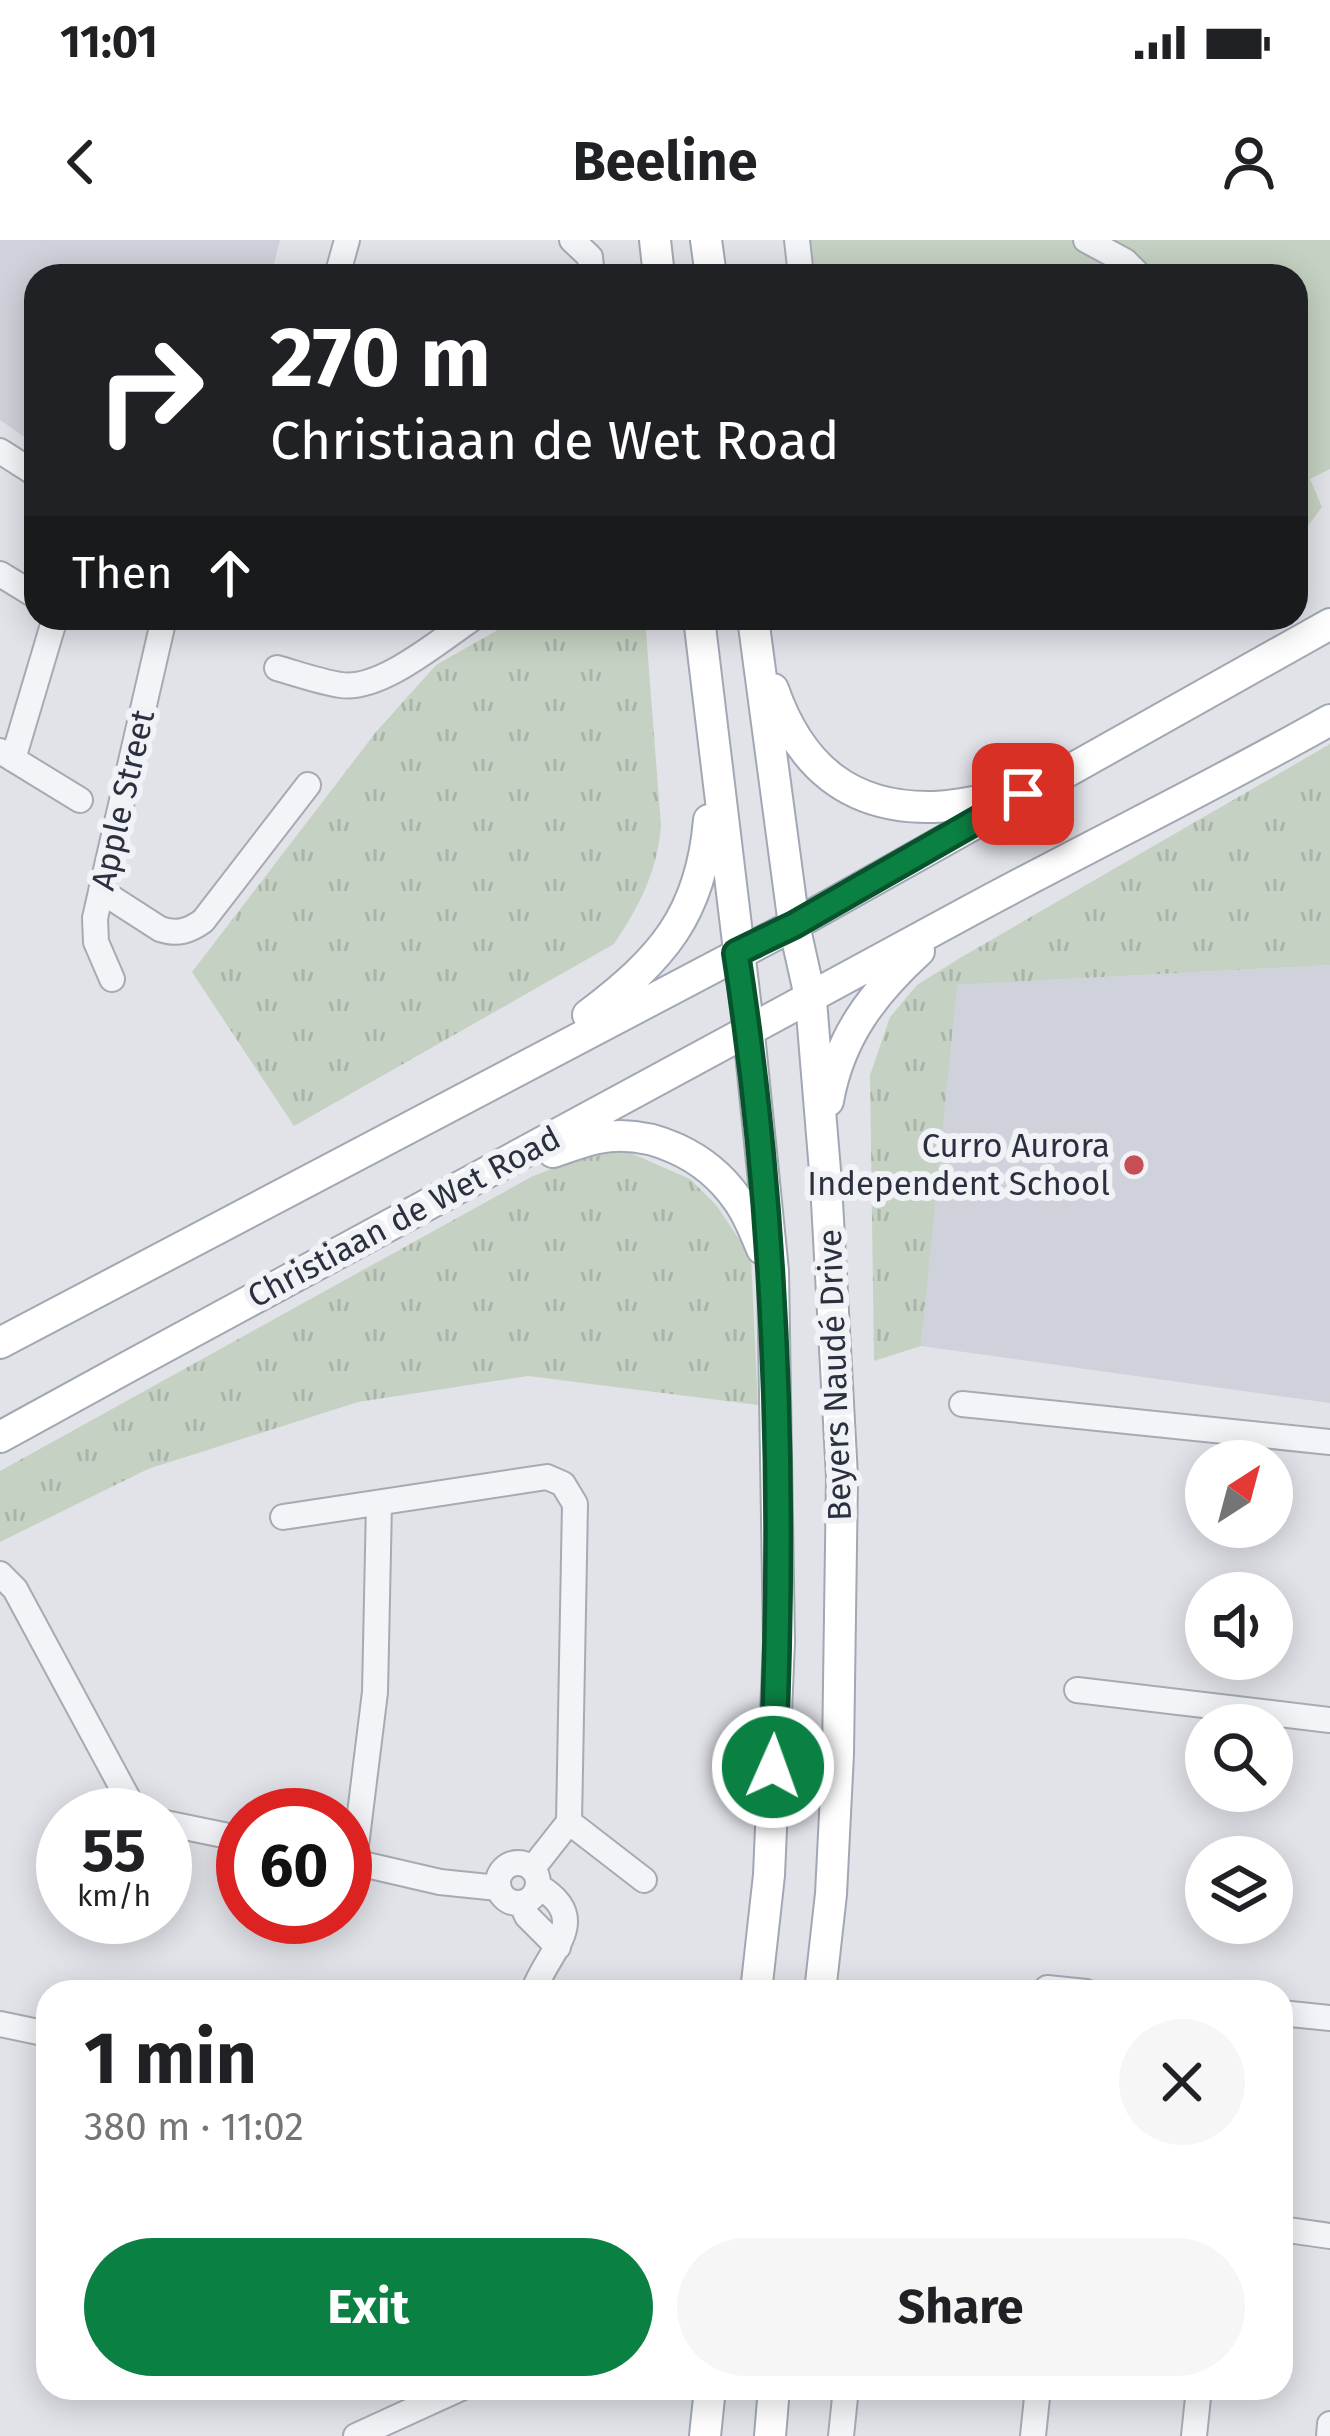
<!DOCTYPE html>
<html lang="en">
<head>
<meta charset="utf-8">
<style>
	:root { --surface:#fff; --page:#f6f6f6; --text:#202124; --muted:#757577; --accent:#0b8043 }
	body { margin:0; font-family:"Fira Sans",sans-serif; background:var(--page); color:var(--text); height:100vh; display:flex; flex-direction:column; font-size:45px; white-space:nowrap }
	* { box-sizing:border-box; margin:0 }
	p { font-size:39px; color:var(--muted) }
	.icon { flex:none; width:66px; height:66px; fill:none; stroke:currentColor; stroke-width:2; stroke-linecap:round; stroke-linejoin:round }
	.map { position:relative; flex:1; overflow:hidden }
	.drawer { position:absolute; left:36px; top:1740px; width:1257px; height:420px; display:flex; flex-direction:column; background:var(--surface); border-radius:36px; box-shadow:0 6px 30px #0003 }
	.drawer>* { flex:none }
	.hud { position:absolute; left:24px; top:24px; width:1284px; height:366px; border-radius:36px; box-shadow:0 6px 30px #0003; background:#202124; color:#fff; overflow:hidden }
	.needle { width:78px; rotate:36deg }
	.buttons { position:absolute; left:1185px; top:1200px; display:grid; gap:24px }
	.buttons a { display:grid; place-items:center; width:108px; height:108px; border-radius:50%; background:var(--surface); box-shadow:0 6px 30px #0003; font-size:60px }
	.speed { position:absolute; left:36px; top:1548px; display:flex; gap:24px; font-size:60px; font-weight:700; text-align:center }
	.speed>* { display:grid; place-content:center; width:156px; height:156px; border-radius:50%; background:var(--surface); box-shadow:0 6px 30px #0003; line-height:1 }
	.speed small { font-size:30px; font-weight:400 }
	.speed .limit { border:18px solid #d22; background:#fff; color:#111 }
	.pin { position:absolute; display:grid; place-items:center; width:102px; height:102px; color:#fff; margin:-51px; border-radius:24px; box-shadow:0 6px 18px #0006 }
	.me { position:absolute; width:132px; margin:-66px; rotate:2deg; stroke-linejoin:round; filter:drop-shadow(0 0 9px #0008) }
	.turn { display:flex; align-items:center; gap:42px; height:252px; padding:0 48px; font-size:54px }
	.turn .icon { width:156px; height:156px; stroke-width:2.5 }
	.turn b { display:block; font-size:84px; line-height:102px }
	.then { display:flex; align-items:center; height:114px; padding:0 48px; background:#0003; gap:24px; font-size:45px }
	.round { display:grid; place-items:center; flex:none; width:126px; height:126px; border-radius:63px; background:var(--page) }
	.head { display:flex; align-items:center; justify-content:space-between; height:204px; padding:0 48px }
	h1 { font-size:72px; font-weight:700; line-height:90px }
	.cta { display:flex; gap:24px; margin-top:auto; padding:24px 48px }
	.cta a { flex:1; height:138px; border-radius:72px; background:var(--accent); color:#fff; font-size:48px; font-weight:700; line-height:138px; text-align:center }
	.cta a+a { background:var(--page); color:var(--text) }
	.status { display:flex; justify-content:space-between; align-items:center; height:84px; padding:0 60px; background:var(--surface); direction:ltr }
	.status svg { height:33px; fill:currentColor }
	header { display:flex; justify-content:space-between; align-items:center; height:156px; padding:0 48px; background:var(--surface); font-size:54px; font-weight:700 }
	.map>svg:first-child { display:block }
	.built { fill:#cfd2da }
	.grass { fill:url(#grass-tufts) }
	.pitch { fill:#c5d2c3 }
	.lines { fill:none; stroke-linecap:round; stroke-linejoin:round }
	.minor-casing { stroke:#a6aab3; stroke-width:28 }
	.major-casing { stroke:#a1a7b3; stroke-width:34 }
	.minor { stroke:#f3f4f7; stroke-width:24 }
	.major { stroke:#fff; stroke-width:30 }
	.route-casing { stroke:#07532c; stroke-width:30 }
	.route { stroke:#0b8043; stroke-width:21 }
	.poi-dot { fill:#c54f55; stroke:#f0f2f6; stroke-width:4.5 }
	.labels { text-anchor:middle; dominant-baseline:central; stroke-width:12; stroke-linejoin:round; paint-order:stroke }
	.street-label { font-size:33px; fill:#2a303f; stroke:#f0f2f6 }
	.poi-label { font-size:33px; fill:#2a303f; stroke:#f0f2f6; text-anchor:end }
</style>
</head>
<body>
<div class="status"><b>11:01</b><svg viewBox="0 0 49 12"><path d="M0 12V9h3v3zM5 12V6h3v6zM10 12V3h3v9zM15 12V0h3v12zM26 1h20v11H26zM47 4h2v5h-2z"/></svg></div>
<header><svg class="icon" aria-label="back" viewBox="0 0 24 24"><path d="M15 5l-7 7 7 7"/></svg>Beeline<svg class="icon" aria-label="person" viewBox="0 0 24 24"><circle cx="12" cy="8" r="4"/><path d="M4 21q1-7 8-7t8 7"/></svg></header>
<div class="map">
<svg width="1330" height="2196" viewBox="0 0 1330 2196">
	<defs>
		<pattern id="grass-tufts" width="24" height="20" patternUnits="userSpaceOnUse" patternTransform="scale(3)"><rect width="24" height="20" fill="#c5d2c3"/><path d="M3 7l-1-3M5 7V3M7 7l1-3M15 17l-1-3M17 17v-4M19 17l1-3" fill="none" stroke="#a9b5a9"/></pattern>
	</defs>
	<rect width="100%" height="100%" fill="#e1e3e9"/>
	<path class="built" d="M0,0H280L271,36H36V205L0,180Z
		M1330,725V1163L921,1106L956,745Z"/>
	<path class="grass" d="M519,378H645L661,586C657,632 640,665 614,704L294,886L192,732L376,492L436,425Z
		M1330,504V725L957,745L921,1106L874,1121L870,835L890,777L917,745L960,718Z
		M624,910L690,939L717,966L751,1017L758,1165L528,1136L358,1162L148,1229L0,1302V1231L531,937L569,922Z"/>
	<path class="pitch" d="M804,0H1330V229L1310,239L1322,267L1296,302V36H808Z
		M937,378H1239L1233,386H1027Z"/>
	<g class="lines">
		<g class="minor-casing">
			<path id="minor" d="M572,0L590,17L592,36
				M797,0L801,36
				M1086,0L1125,21L1140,36
				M337,36L347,0
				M0,211L36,234
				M0,334L36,356
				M277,428C298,434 320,442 341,445C381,451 440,400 473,378
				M0,511L80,560
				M13,519L55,378
				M101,651L160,689C177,695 189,691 203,681L308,545
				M112,739L96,702L95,678L164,378
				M962,1164L1330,1202
				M283,1277L547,1237L563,1244L575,1264L569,1582L532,1629
				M0,1334L15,1349L132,1566L143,1575
				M1077,1450L1330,1480
				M569,1582L644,1640
				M165,1583L243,1599
				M345,1620L440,1642L498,1648
				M354,1622L375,1452L379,1264
				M498 1643a20 20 0 1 1 40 0a20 20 0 1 1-40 0Z
				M521,1663L527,1676L558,1707
				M1047,1748L1086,1752
				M533,1752C548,1710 594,1679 538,1646
				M1281,1773L1330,1778
				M0,1784L48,1794
				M1281,1989L1330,1996
				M356,2196L461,2148
				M841,2196L846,2148
				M1033,2196L1038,2148
				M1194,2196L1199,2148
				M1329,2196L1330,2184"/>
		</g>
		<g class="major-casing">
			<path id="major" d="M655,0L659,36
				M706,0L711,36
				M699,378L749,794L773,1031L779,1402L769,1635L756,1752
				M753,378L794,685L811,761L826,943L842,1237L838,1514L831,1654L820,1752
				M773,449C800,527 850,569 934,567C959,566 985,559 1009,556
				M588,775C662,719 701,675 709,580
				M828,861C839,798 872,754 919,711
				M553,912C568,907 583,901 598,898C651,888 707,916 737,959C748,973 755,993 762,1009
				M0,1103L794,685L1330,384
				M0,1197C319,1021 642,852 960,676C1083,609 1208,549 1330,480
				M705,2196L710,2148
				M770,2196L774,2148"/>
		</g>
		<use href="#minor" class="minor"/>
		<use href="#major" class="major"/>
	</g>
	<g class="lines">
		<g class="route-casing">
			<path id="route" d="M773,1527C785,1258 778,980 736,713L794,685L1023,554"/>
		</g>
		<use href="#route" class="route"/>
	</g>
	<circle class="poi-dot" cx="1134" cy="925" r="12"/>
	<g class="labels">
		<g class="street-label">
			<text transform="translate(123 560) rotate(-77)">Apple Street</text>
			<text transform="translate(404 977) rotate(-28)">Christiaan de Wet Road</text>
			<text transform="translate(835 1135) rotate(-92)">Beyers Naudé Drive</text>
		</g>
		<g class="poi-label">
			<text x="1110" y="906">Curro Aurora<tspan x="1110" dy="38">Independent School</tspan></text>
		</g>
	</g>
</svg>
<div class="buttons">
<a><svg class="needle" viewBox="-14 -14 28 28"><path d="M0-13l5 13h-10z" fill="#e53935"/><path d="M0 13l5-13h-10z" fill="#757577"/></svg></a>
<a><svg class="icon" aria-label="sound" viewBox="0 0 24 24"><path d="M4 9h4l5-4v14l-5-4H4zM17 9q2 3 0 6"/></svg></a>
<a><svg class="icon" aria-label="search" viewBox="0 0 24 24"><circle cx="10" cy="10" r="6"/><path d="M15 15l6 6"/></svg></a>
<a><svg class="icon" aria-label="layers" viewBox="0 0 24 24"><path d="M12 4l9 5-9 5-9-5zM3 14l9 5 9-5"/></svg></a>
</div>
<div class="speed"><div>55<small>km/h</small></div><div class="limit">60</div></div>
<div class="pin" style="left:1023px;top:554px;background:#d93025"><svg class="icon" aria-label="arrive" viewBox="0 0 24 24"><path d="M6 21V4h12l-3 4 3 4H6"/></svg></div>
<svg class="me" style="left:773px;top:1527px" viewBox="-20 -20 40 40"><circle r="17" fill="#0b8043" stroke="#fff" stroke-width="3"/><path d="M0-11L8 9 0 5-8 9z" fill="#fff"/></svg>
<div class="hud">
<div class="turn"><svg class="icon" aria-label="right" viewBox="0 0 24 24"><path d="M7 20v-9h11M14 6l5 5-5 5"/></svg><div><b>270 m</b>Christiaan de Wet Road</div></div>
<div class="then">Then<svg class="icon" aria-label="ahead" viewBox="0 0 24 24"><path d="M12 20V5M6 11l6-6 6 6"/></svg></div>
</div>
<section class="drawer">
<div class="head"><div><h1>1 min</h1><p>380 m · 11:02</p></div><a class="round"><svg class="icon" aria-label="close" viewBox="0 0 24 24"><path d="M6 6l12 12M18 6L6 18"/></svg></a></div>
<div class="cta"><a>Exit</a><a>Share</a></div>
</section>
</div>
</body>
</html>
